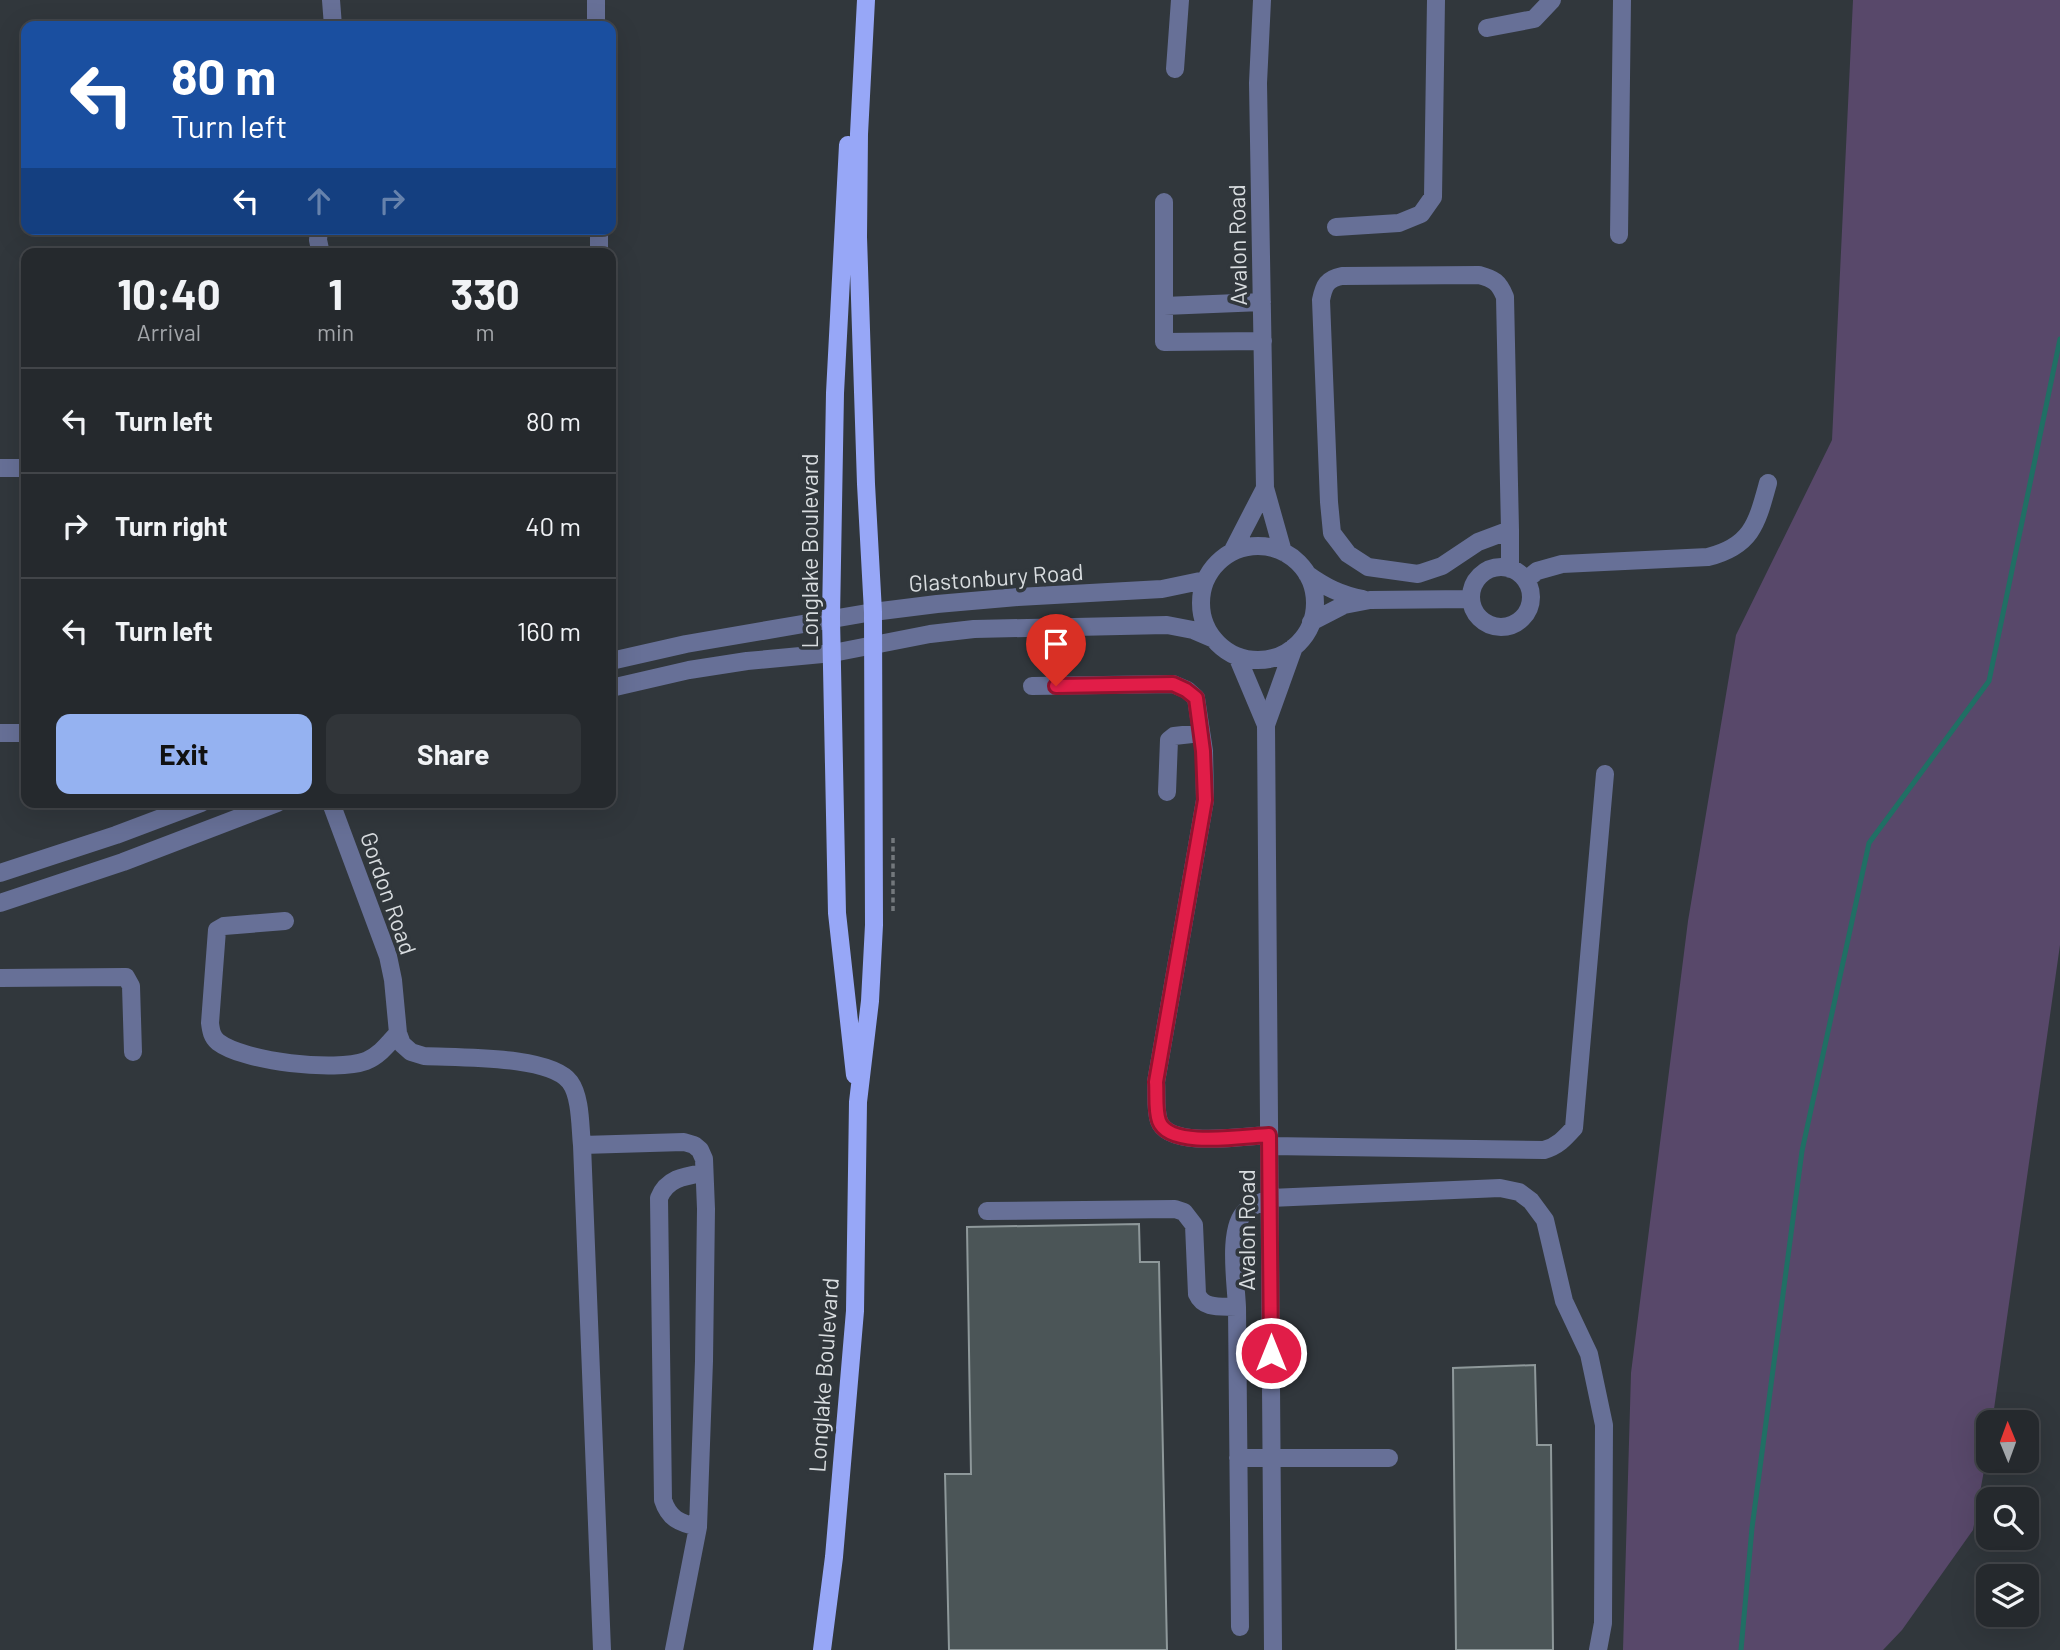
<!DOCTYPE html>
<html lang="en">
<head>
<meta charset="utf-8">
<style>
	:root { --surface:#25292d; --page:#313539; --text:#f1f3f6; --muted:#a3a6aa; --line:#424549; --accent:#95b2f1 }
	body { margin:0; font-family:Barlow,sans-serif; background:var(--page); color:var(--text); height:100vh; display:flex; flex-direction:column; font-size:26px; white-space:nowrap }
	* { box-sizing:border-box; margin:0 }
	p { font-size:23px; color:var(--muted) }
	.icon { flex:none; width:38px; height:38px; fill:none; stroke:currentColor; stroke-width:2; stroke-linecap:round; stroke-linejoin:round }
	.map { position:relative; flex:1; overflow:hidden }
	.panel { position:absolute; left:21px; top:248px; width:595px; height:560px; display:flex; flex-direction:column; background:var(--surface); border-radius:14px; box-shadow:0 7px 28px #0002,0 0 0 2px var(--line) }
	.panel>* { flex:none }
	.top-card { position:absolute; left:21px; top:21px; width:595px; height:214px; border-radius:14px; box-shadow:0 7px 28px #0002,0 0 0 2px var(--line); background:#1a4fa0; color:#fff; overflow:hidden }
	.needle { width:46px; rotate:359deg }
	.buttons { position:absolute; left:1976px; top:1410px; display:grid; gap:14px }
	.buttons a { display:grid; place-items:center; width:63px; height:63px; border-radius:14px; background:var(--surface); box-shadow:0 7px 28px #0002,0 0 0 2px var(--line); font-size:35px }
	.pin { position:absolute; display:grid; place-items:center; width:60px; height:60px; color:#fff; margin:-72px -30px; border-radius:50% 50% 50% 0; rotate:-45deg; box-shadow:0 0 7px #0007 }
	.pin .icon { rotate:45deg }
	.me { position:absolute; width:77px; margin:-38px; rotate:0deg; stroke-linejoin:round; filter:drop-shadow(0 0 5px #0008) }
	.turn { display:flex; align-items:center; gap:24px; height:147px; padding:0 35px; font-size:32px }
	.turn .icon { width:91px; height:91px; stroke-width:2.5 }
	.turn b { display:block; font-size:49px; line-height:60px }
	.lanes { display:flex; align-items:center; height:66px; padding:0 35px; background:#0003; justify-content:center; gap:35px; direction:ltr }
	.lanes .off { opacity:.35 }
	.eta { display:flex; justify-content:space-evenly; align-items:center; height:119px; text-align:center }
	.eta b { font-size:42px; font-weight:700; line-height:49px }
	.primary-button { display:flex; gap:14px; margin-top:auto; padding:14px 35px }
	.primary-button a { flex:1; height:80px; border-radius:14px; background:var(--accent); color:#111; font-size:28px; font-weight:700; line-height:80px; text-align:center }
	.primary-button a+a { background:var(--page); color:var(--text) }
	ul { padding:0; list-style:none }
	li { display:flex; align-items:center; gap:21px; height:105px; padding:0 35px; border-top:2px solid var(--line) }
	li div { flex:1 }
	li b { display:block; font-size:26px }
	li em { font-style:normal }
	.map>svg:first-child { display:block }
	.green { fill:#58486a }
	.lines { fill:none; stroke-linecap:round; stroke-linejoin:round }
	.stream { stroke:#206f64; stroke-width:5 }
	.building { fill:#4b5557; stroke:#8e989a; stroke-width:2 }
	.path { stroke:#73787c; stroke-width:3.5; stroke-dasharray:5 3.5; stroke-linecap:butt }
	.minor { stroke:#677097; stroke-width:18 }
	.major { stroke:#97a7f7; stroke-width:18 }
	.route-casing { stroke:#92132f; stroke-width:18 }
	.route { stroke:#e11d48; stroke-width:12 }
	.labels { text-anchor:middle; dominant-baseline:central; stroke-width:7; stroke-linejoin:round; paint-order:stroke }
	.street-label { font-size:23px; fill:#d8dcdf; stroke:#31373c }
</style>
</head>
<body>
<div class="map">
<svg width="2060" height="1650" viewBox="0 0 2060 1650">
	<rect width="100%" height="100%" fill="#31373c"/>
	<path class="green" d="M1853,0H2060V945L1992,1423H1988V1449L1973,1530L1902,1630L1883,1650H1623L1631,1373L1688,921L1736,635L1832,440Z"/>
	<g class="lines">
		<path class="stream" d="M1741,1650L1752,1528L1802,1151L1869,843L1989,681L2060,339"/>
	</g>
	<path class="building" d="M1139,1224L1140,1262H1159L1167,1650H949L945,1474H971L967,1227Z
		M1535,1365L1537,1445H1551L1553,1650H1456L1453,1368Z"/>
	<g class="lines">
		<path class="path" d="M893,838V914"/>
		<path class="minor" d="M331,0L333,26
			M596,0V26
			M1262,0L1258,83L1265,488L1283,552
			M1487,28L1534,19L1552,0
			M1175,69L1180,0
			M1164,202V342L1263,341
			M1336,227L1399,223L1421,214L1433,197L1436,0
			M319,229L318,240L321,254
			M599,229V254
			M1619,235L1622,0
			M1164,306L1262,302
			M0,468H26
			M1510,530L1478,542L1442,566L1418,574L1368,567L1348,554L1332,533L1329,502L1321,300C1324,285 1327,279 1342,276L1479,275C1494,279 1499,282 1505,297L1510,530V569
			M1201 603a57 57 0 1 1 114 0a57 57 0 1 1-114 0Z
			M1232,552L1265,488
			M1471 597a30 30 0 1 1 60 0a30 30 0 1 1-60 0Z
			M1307,574C1325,587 1341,595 1363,599
			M1526,580L1537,571L1562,564L1708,557C1752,546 1757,523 1768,483
			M1311,622L1344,605L1370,600L1471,599
			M1237,656L1266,725
			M611,661L686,644L873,612L937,604L1018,597L1162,589L1205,580
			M1032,686L1173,684L1187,690L1196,698L1204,751L1205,800L1156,1082C1157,1093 1155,1110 1159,1121C1169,1149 1245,1136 1269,1135
			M611,688L689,670L747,661L833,653L930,634L974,629L1167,625L1193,630L1214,639
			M0,733H26
			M1167,792L1169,740L1174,736L1201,733
			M331,803L388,956L393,980L398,1033L402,1044L411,1052L424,1056C457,1058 550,1055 570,1082C581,1097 580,1127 582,1145L684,1142L694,1145L700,1150L704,1159L706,1209L704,1361L698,1527L674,1650
			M0,873L116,835L201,803
			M0,903L123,862L277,803
			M285,921L224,926L217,930L210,1023C211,1031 212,1037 218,1042C244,1062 336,1072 366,1061C380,1055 388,1044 398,1033
			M0,978L126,977L131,986L133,1052
			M582,1145L602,1650
			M1270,1146L1544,1150C1558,1146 1565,1138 1574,1128L1605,774
			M987,1211L1175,1209L1184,1212L1194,1225L1197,1294C1204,1310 1222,1306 1237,1307C1236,1283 1227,1227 1246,1211C1252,1205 1263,1202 1270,1198L1500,1188L1519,1192L1531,1201L1545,1220L1564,1301L1589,1354L1604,1425L1603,1623L1598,1650
			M1237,1307L1240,1627
			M1238,1458H1389
			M698,1527C680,1523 669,1519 663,1500L659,1198C667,1178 685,1176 704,1173
			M1273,1650L1266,725L1294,647"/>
		<path class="major" d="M848,145L835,393L831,618L837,913L855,1075
			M822,1650L834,1557L855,1311L858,1102L870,1001L874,925L873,612L866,484L858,237L859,134L866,0"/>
	</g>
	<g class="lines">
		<g class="route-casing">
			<path id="route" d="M1056,686L1173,684L1186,690L1196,698L1203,751L1205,800L1156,1082C1157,1093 1155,1110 1159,1121C1169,1149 1245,1136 1269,1135L1271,1353"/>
		</g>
		<use href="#route" class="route"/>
	</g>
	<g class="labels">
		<g class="street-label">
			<text transform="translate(1237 245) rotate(-91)">Avalon Road</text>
			<text transform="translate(809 551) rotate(-90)">Longlake Boulevard</text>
			<text transform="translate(996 577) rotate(-4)">Glastonbury Road</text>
			<text transform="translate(389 893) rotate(71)">Gordon Road</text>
			<text transform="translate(1246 1230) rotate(-90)">Avalon Road</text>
			<text transform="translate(823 1375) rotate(-86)">Longlake Boulevard</text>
		</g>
	</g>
</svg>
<div class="buttons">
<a><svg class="needle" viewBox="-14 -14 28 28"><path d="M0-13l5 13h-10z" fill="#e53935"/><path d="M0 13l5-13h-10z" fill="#a3a6aa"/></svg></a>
<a><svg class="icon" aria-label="search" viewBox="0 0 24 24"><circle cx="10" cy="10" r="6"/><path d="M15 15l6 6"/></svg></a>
<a><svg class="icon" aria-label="layers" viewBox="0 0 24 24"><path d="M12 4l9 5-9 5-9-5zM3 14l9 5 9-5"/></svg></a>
</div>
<div class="pin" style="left:1056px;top:686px;background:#d93025"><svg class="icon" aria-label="arrive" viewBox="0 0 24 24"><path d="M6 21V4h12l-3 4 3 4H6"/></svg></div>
<svg class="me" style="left:1271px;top:1353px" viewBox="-20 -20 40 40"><circle r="17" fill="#e11d48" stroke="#fff" stroke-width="3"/><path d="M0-11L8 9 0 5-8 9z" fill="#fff"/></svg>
<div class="top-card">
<div class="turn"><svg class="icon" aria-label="left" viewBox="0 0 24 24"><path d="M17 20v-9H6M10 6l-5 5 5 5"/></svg><div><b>80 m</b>Turn left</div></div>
<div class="lanes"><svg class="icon" aria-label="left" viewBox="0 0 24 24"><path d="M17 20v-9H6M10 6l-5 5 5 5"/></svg><svg class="icon off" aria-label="ahead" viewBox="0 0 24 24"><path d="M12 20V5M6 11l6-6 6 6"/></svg><svg class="icon off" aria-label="right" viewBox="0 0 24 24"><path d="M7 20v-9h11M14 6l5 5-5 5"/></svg></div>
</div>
<section class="panel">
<div class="eta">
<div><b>10:40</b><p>Arrival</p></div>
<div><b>1</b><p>min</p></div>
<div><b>330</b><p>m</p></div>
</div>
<ul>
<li><svg class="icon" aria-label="left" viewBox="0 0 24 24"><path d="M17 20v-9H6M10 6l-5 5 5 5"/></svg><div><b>Turn left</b></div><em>80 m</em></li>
<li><svg class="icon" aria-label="right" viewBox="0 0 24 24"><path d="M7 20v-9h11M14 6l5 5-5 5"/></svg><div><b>Turn right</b></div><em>40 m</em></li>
<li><svg class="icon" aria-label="left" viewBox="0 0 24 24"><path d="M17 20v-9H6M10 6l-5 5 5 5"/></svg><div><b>Turn left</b></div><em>160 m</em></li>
</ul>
<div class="primary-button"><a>Exit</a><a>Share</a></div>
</section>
</div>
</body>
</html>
